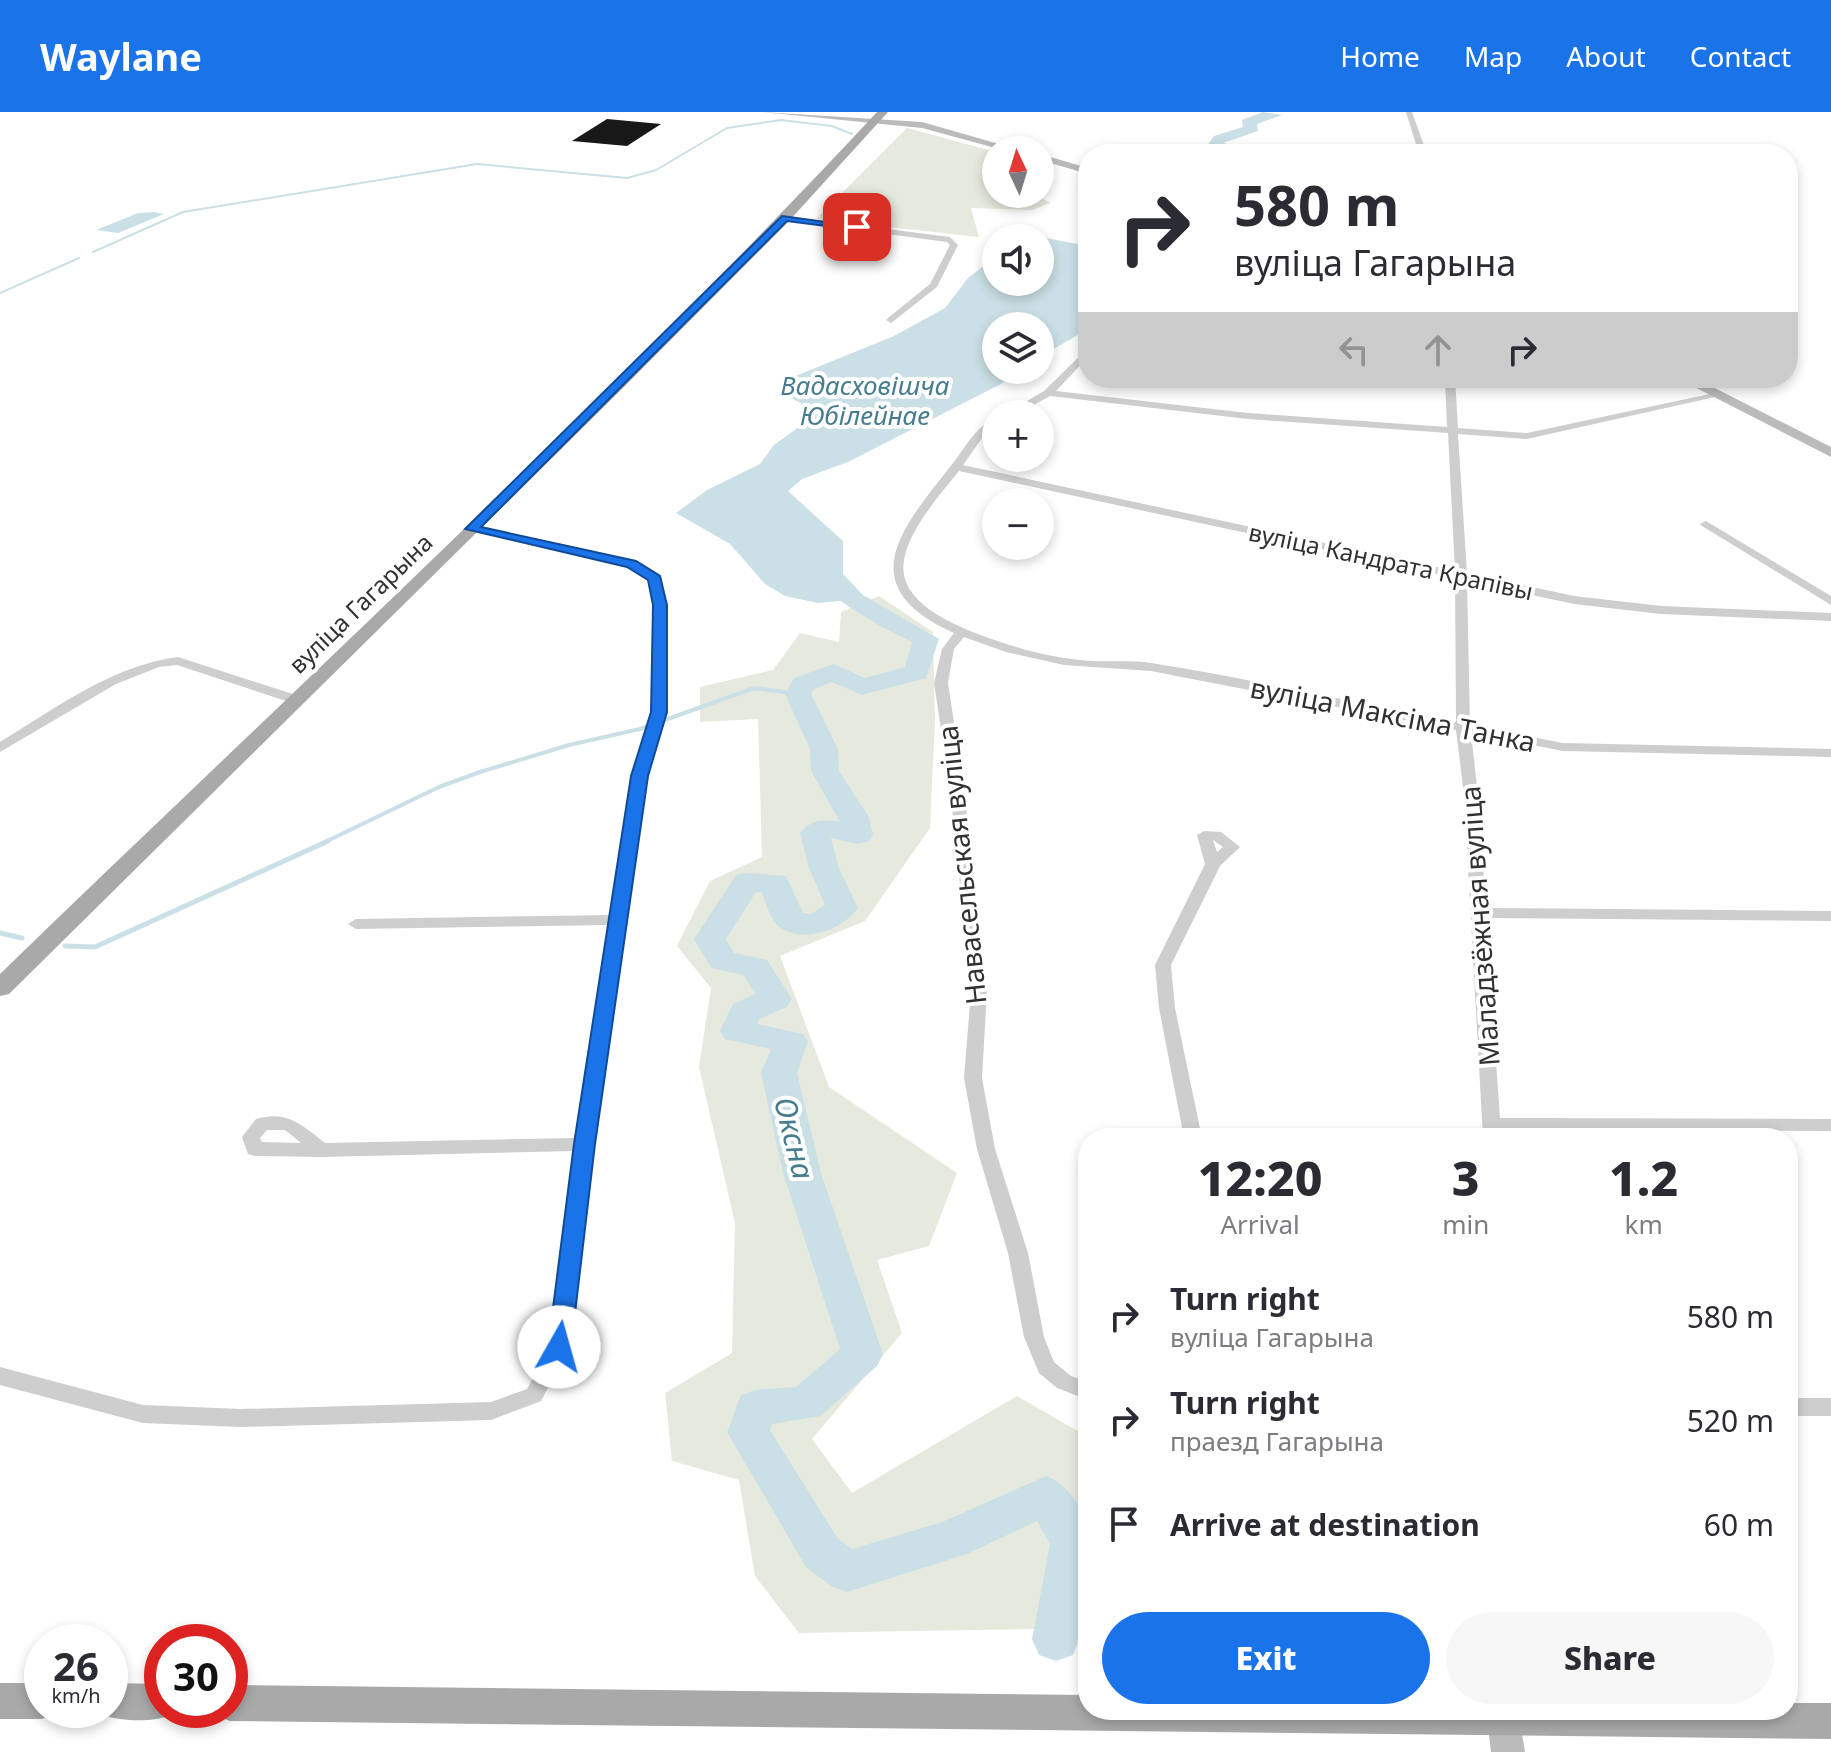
<!DOCTYPE html>
<html lang="en">
<head>
<meta charset="utf-8">
<style>
	:root { --surface:#fff; --page:#f7f7f7; --text:#2b2b33; --muted:#7c7c81; --accent:#1a73e8 }
	body { margin:0; font-family:"Noto Sans",sans-serif; background:var(--page); color:var(--text); height:100vh; display:flex; flex-direction:column; font-size:30px; white-space:nowrap }
	* { box-sizing:border-box; margin:0 }
	p { font-size:26px; color:var(--muted) }
	.icon { flex:none; width:44px; height:44px; fill:none; stroke:currentColor; stroke-width:2; stroke-linecap:round; stroke-linejoin:round }
	.map { position:relative; flex:1; overflow:hidden }
	.side { position:absolute; left:1078px; top:1016px; width:720px; height:592px; display:flex; flex-direction:column; background:var(--surface); border-radius:32px; box-shadow:0 4px 12px #0003 }
	.side>* { flex:none }
	.top-card { position:absolute; left:1078px; top:32px; width:720px; height:244px; border-radius:32px; box-shadow:0 4px 12px #0003; background:#fff; color:var(--text); overflow:hidden }
	.needle { width:52px; rotate:356deg }
	.fabs { position:absolute; left:982px; top:24px; display:grid; gap:16px }
	.fabs a { display:grid; place-items:center; width:72px; height:72px; border-radius:50%; background:var(--surface); box-shadow:0 4px 12px #0003; font-size:40px }
	.speed { position:absolute; left:24px; top:1512px; display:flex; gap:16px; font-size:40px; font-weight:700; text-align:center }
	.speed>* { display:grid; place-content:center; width:104px; height:104px; border-radius:50%; background:var(--surface); box-shadow:0 4px 12px #0003; line-height:1 }
	.speed small { font-size:20px; font-weight:400 }
	.speed .limit { border:12px solid #d22; background:#fff; color:#111 }
	.pin { position:absolute; display:grid; place-items:center; width:68px; height:68px; color:#fff; margin:-34px; border-radius:16px; box-shadow:0 4px 12px #0006 }
	.me { position:absolute; width:88px; margin:-44px; rotate:7deg; stroke-linejoin:round; filter:drop-shadow(0 0 6px #0008) }
	.turn { display:flex; align-items:center; gap:28px; height:168px; padding:0 24px; font-size:36px }
	.turn .icon { width:104px; height:104px; stroke-width:2.5 }
	.turn b { display:block; font-size:56px; line-height:68px }
	.lanes { display:flex; align-items:center; height:76px; padding:0 24px; background:#0003; justify-content:center; gap:40px; direction:ltr }
	.lanes .off { opacity:.35 }
	.eta { display:flex; justify-content:space-evenly; align-items:center; height:136px; text-align:center }
	.eta b { font-size:48px; font-weight:800; line-height:56px }
	.button { display:flex; gap:16px; margin-top:auto; padding:16px 24px }
	.button a { flex:1; height:92px; border-radius:48px; background:var(--accent); color:#fff; font-size:32px; font-weight:800; line-height:92px; text-align:center }
	.button a+a { background:var(--page); color:var(--text) }
	ul { padding:0; list-style:none }
	li { display:flex; align-items:center; gap:24px; height:104px; padding:0 24px }
	li div { flex:1 }
	li b { display:block; font-size:30px }
	li em { font-style:normal }
	header { display:flex; align-items:center; gap:48px; box-sizing:border-box; height:112px; padding:0 40px; background:var(--accent); color:#fff }
	header strong { font-size:38px }
	nav { display:flex; gap:44px; margin-inline-start:auto; font-size:28px }
	.map>svg:first-child { display:block }
	.green { fill:#e6eade }
	.water { fill:#cae0e6 }
	.lines { fill:none; stroke-linecap:round; stroke-linejoin:round }
	.stream-far2 { stroke:#cae0e6; stroke-width:2 }
	.stream-far1 { stroke:#cae0e6; stroke-width:4 }
	.stream { stroke:#cae0e6; stroke-width:5 }
	.river { fill:#cae0e6; fill-rule:evenodd }
	.building { fill:#181818 }
	.street { fill:#cecece; fill-rule:evenodd }
	.secondary { fill:#bbb; fill-rule:evenodd }
	.primary { fill:#a9a9a9; fill-rule:evenodd }
	.route { fill:#1a73e8; stroke:#114b97; stroke-width:2 }
	.labels { text-anchor:middle; dominant-baseline:central; stroke-width:8; stroke-linejoin:round; paint-order:stroke }
	.far-street-label { font-size:24px; fill:#313131; stroke:#fff }
	.far-water-label { font-size:26px; font-style:italic; fill:#467c8d; stroke:#fff }
	.street-label { font-size:28px; fill:#313131; stroke:#fff }
	.water-label { font-size:30px; font-style:italic; fill:#467c8d; stroke:#fff }
</style>
</head>
<body>
<header>
<strong>Waylane</strong>
<nav><a>Home</a><a>Map</a><a>About</a><a>Contact</a></nav>
</header>
<div class="map">
<svg width="1831" height="1640" viewBox="0 0 1831 1640">
	<rect width="100%" height="100%" fill="#fff"/>
	<path class="green" d="M907,16L996,40V82H1035L1050,91L1032,98L971,96L979,125L816,107Z
		M879,484L933,520L935,608L930,716L865,809L780,844L829,975L957,1061L929,1134L877,1148L902,1221L812,1327L852,1381L1017,1284L1088,1325V1516L799,1521L755,1464L739,1368L672,1349L665,1281L732,1241L735,1111L699,955L711,876L677,834L710,769L762,745L758,607L700,610V575L773,558L800,521L839,530L841,500Z"/>
	<path class="water" d="M154,100L164,102L118,121L96,118L138,101Z
		M1025,122L1088,134V217L1040,245V214H996V258H1021L999,273L848,350L802,367L788,379L843,429V462L862,482V487L818,491L785,484L765,472L730,432L676,401L707,378L760,352L774,333L818,301L786,283L788,267L894,224L945,196L968,166L996,144V170H1040V126H1013Z"/>
	<g class="lines">
		<path class="stream-far2" d="M93,140L183,100L477,52L627,66L656,58L727,16L781,8L832,14L852,22
			M0,181L79,146"/>
		<path class="stream-far1" d="M323,731L439,675L480,660L569,633L640,617L754,576L798,582"/>
		<path class="stream" d="M0,821L22,826
			M65,834L95,835L328,729"/>
		<path class="river" d="M1263,0L1282,3L1257,12L1258,19L1223,31L1266,42H1234L1207,34L1214,24L1243,15L1242,8Z
			M820,458L939,527L926,566L862,583L832,570L814,577L811,582L838,637L839,659L869,705L873,723L869,729L858,732L831,726L839,756L858,796C843,817 808,830 784,818C771,811 766,792 762,780H756L726,827L734,841L767,848L792,887L787,895L759,907L757,912L803,922L808,930L797,961L821,1061L883,1242L877,1254L821,1304L772,1312L770,1318L838,1427L852,1437L942,1410L1046,1364C1064,1370 1083,1394 1088,1414C1096,1442 1085,1516 1073,1543L1056,1549L1039,1543L1032,1527L1050,1432L1037,1409L967,1442L847,1480L831,1474L806,1455L727,1320L741,1283L756,1278L796,1275L840,1237L783,1061L761,961L771,937L725,927L720,919L733,892L755,882L744,863L711,856L694,827L736,763L747,761L786,764L803,801L811,802L825,793L809,756L800,721C810,707 825,707 840,710L811,659L810,637L785,582L794,566L834,552L865,566L905,555L912,530L876,512L811,470L808,465L811,460Z"/>
	</g>
	<path class="building" d="M607,7L661,12L627,34L572,29Z"/>
	<g class="lines">
		<path class="street" d="M1406,0H1412L1427,42H1419Z
			M785,104L950,125L958,133L937,175L891,211L886,208L888,206L930,172L950,133L947,130L782,108Z
			M1088,236V245L1056,279L1248,301L1447,315L1445,266H1455L1458,316L1527,321L1719,280V284L1715,285L1527,327L1458,322L1467,461L1574,484L1661,494L1831,501V509L1661,502L1574,492L1467,469L1470,613L1563,631L1831,637V645L1563,639L1471,621L1478,683L1486,796L1831,799V809L1486,806L1500,1006L1831,1007V1019L1501,1018V1026H1483L1464,683L1456,618L1151,559L1064,553L1006,540L964,525L954,537L948,571L964,676L987,879L982,966L995,1037L1028,1141L1044,1225L1054,1250L1071,1264L1088,1270V1288L1057,1276L1039,1261L1024,1225L1008,1141L977,1037L964,966L971,879L950,676L934,571L942,537L954,521C852,475 899,419 950,355C964,338 974,315 996,306V314L982,326L963,353L1455,459L1448,321L1248,307L1050,284L1018,302H1005L1044,279ZM959,359L1455,466L1456,610C1355,591 1253,567 1151,551C1131,548 1111,550 1091,549C1065,547 1038,542 1013,534C981,524 919,504 906,470C892,435 939,384 959,359Z
			M1706,409L1831,484V493L1702,414L1700,412Z
			M472,414L636,449L661,467L666,493V600L646,664L594,1032L569,1235L541,1289L491,1308L241,1315L143,1311L0,1273V1255L143,1293L241,1297L491,1290L527,1277L549,1235L575,1039L322,1045L255,1044L248,1042L242,1025L256,1007C287,998 302,1013 325,1031L577,1026L609,813L356,817L348,812L356,807L611,803L632,664L652,600L654,493L649,469L628,455L468,419L466,417ZM267,1018H285L301,1031L262,1030L260,1026Z
			M178,545L299,584L301,587L294,591L289,590L177,553L159,555L116,572L0,640V630C56,596 111,554 178,545Z
			M1204,719L1221,720L1240,735L1220,754L1171,853L1175,896L1202,1026H1184L1159,896L1155,853L1205,752L1197,723ZM1213,728L1223,735L1217,740Z
			M1788,1286H1831V1304H1788Z"/>
		<path class="secondary" d="M761,0L922,10L1020,38H1003L922,16Z
			M1040,42L1088,56V62L1040,48Z
			M1677,266H1695L1831,335V345Z
			M1490,1598H1518L1525,1640H1491L1487,1606Z"/>
		<path class="primary" d="M877,0H888L789,109L624,275L9,882L0,884V862C294,577 598,299 877,0Z
			M0,1571H42V1598H56L55,1601L42,1607H0Z
			M110,1571L162,1572V1598H177L175,1602C153,1611 119,1610 97,1601L96,1598H110Z
			M230,1573L1088,1583V1598H1788V1591H1831V1627L230,1609L217,1604L215,1598H230Z"/>
	</g>
	<path class="route" d="M782,104L862,115L857,118L787,109L481,415L636,449L660,464L667,493V600L648,664L595,1032L571,1235L567,1241H551L548,1235L574,1032L631,664L651,600L653,493L648,468L627,455L465,417Z"/>
	<g class="labels">
		<g class="far-street-label">
			<text transform="translate(1391 449) rotate(12)">вуліца Кандрата Крапівы</text>
			<text transform="translate(360 491) rotate(-44)">вуліца Гагарына</text>
		</g>
		<g class="far-water-label">
			<text x="865" y="273">Вадасховішча<tspan x="865" dy="30">Юбілейнае</tspan></text>
		</g>
		<g class="street-label">
			<text transform="translate(1393 602) rotate(11)">вуліца Максіма Танка</text>
			<text transform="translate(961 753) rotate(-96)">Навасельская вуліца</text>
			<text transform="translate(1479 814) rotate(-94)">Маладзёжная вуліца</text>
		</g>
		<g class="water-label">
			<text transform="translate(795 1026) rotate(76)">Оксна</text>
		</g>
	</g>
</svg>
<div class="fabs">
<a><svg class="needle" viewBox="-14 -14 28 28"><path d="M0-13l5 13h-10z" fill="#e53935"/><path d="M0 13l5-13h-10z" fill="#7c7c81"/></svg></a>
<a><svg class="icon" aria-label="sound" viewBox="0 0 24 24"><path d="M4 9h4l5-4v14l-5-4H4zM17 9q2 3 0 6"/></svg></a>
<a><svg class="icon" aria-label="layers" viewBox="0 0 24 24"><path d="M12 4l9 5-9 5-9-5zM3 14l9 5 9-5"/></svg></a>
<a>+</a>
<a>−</a>
</div>
<div class="speed"><div>26<small>km/h</small></div><div class="limit">30</div></div>
<div class="pin" style="left:857px;top:115px;background:#d93025"><svg class="icon" aria-label="arrive" viewBox="0 0 24 24"><path d="M6 21V4h12l-3 4 3 4H6"/></svg></div>
<svg class="me" style="left:559px;top:1235px" viewBox="-20 -20 40 40"><circle r="19" fill="#fff"/><path d="M0-13L10 11 0 6-10 11z" fill="#1a73e8"/></svg>
<div class="top-card">
<div class="turn"><svg class="icon" aria-label="right" viewBox="0 0 24 24"><path d="M7 20v-9h11M14 6l5 5-5 5"/></svg><div><b>580 m</b>вуліца Гагарына</div></div>
<div class="lanes"><svg class="icon off" aria-label="left" viewBox="0 0 24 24"><path d="M17 20v-9H6M10 6l-5 5 5 5"/></svg><svg class="icon off" aria-label="ahead" viewBox="0 0 24 24"><path d="M12 20V5M6 11l6-6 6 6"/></svg><svg class="icon" aria-label="right" viewBox="0 0 24 24"><path d="M7 20v-9h11M14 6l5 5-5 5"/></svg></div>
</div>
<section class="side">
<div class="eta">
<div><b>12:20</b><p>Arrival</p></div>
<div><b>3</b><p>min</p></div>
<div><b>1.2</b><p>km</p></div>
</div>
<ul>
<li><svg class="icon" aria-label="right" viewBox="0 0 24 24"><path d="M7 20v-9h11M14 6l5 5-5 5"/></svg><div><b>Turn right</b><p>вуліца Гагарына</p></div><em>580 m</em></li>
<li><svg class="icon" aria-label="right" viewBox="0 0 24 24"><path d="M7 20v-9h11M14 6l5 5-5 5"/></svg><div><b>Turn right</b><p>праезд Гагарына</p></div><em>520 m</em></li>
<li><svg class="icon" aria-label="arrive" viewBox="0 0 24 24"><path d="M6 21V4h12l-3 4 3 4H6"/></svg><div><b>Arrive at destination</b></div><em>60 m</em></li>
</ul>
<div class="button"><a>Exit</a><a>Share</a></div>
</section>
</div>
</body>
</html>
